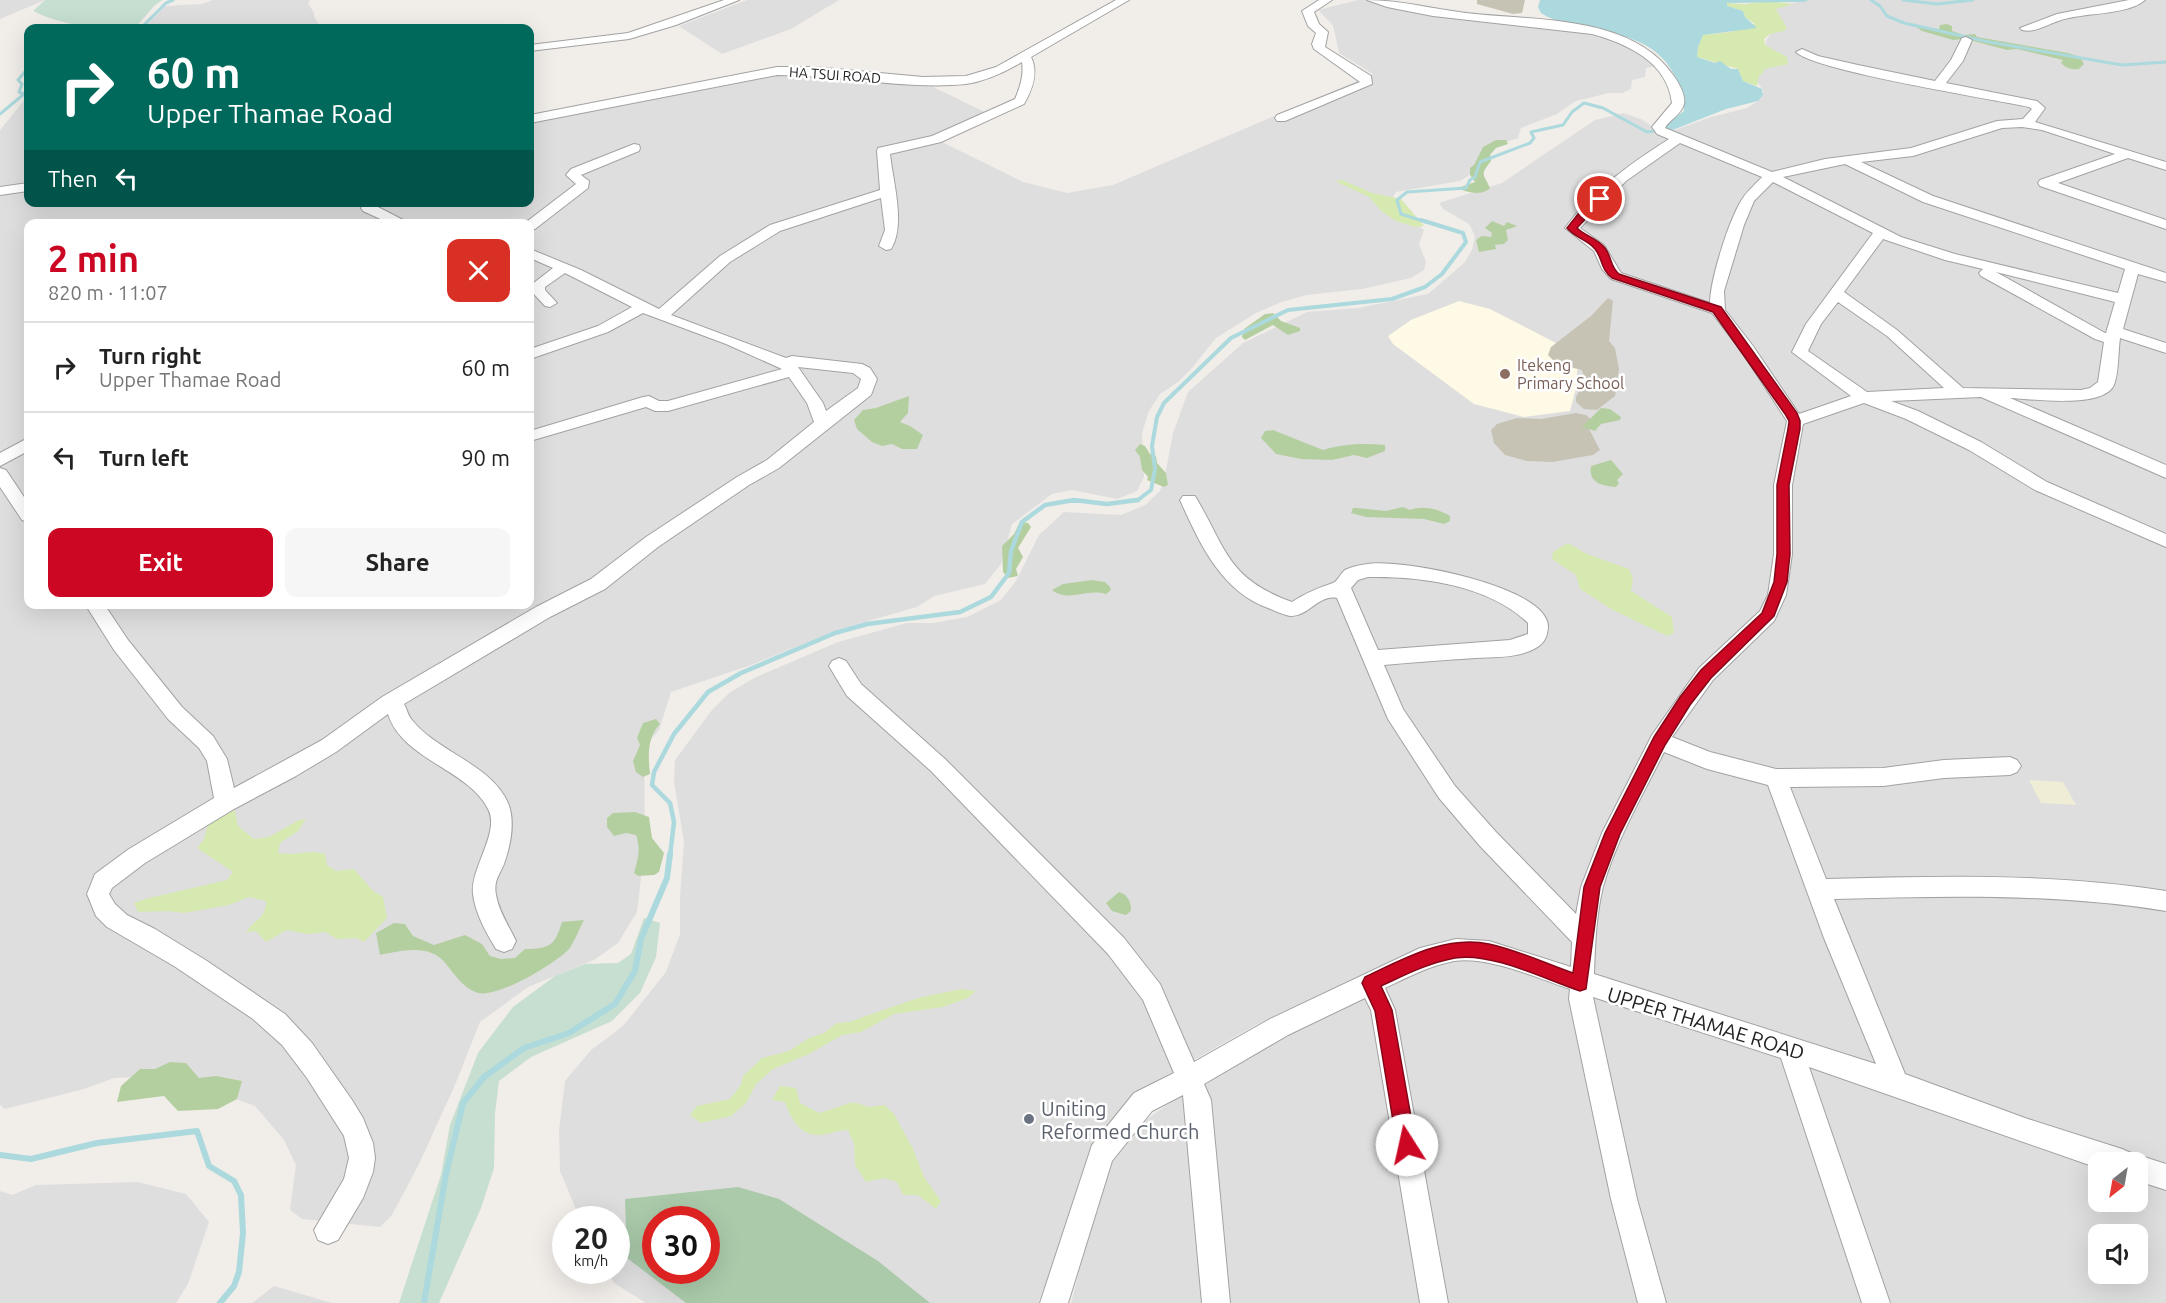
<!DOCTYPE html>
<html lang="en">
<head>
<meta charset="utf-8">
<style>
	:root { --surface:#fff; --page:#f6f6f6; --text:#222; --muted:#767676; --line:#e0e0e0; --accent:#cc0724 }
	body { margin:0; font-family:Ubuntu,sans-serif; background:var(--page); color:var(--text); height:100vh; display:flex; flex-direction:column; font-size:22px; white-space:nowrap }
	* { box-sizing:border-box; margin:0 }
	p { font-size:20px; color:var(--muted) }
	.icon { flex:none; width:33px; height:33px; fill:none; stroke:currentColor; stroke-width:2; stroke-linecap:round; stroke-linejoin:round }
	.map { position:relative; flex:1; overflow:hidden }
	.panel { position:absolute; left:24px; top:219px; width:510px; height:390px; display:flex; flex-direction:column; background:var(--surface); border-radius:12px; box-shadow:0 6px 24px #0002 }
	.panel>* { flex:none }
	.hud { position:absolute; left:24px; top:24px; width:510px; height:183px; border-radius:12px; box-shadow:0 6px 24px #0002; background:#00695c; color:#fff; overflow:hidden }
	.needle { width:39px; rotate:211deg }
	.controls { position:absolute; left:2088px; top:1152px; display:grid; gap:12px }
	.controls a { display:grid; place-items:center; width:60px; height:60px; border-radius:12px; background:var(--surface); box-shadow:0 6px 24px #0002; font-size:30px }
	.speed { position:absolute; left:552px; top:1206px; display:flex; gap:12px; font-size:30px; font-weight:700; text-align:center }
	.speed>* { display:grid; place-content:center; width:78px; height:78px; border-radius:50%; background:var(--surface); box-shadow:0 6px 24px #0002; line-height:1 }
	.speed small { font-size:15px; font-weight:400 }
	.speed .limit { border:9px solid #d22; background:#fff; color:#111 }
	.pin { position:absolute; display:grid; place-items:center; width:51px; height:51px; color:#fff; margin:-26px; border:3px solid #fff; border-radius:50%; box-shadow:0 2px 6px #0007 }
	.me { position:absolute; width:66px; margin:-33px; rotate:350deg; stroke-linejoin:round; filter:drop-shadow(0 0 4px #0008) }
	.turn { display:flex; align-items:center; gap:21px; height:126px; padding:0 24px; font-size:27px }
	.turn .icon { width:78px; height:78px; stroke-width:2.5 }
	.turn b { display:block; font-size:42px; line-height:51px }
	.then { display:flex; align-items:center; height:57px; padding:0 24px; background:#0003; gap:12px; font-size:22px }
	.round { display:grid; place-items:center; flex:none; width:63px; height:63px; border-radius:12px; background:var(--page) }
	.headline { display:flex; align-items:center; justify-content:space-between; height:102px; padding:0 24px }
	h1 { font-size:36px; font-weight:600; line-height:45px; color:var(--accent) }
	.cta { display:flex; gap:12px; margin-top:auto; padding:12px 24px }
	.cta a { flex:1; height:69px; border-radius:12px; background:var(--accent); color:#fff; font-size:24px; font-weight:600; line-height:69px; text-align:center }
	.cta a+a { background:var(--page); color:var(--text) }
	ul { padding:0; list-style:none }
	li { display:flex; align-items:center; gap:18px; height:90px; padding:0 24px; border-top:2px solid var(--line) }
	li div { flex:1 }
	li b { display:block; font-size:22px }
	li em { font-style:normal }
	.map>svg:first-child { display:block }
	.residential { fill:#dfdedf; fill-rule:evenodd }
	.education { fill:#fefae5 }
	.construction { fill:#c6c3b4 }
	.farmland { fill:#efedd5 }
	.grass { fill:#d5e9b1 }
	.forest { fill:#b4cf9f }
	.wetland { fill:#c6dfd0 }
	.cemetery { fill:#aacaaa; fill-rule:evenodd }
	.water { fill:#abd9dd }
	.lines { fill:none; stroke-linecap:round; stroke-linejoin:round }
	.stream-far3 { stroke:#abd9dd; stroke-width:3 }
	.stream-far2 { stroke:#abd9dd; stroke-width:4 }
	.stream-far1 { stroke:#abd9dd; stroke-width:4.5 }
	.stream { stroke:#abd9dd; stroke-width:6 }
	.minor-casing { stroke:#a2a2a2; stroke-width:2 }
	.minor { fill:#fff; fill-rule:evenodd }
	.route { fill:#cc0724; stroke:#850517; stroke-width:1.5 }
	.education-dot { fill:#8d6e63; stroke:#fff; stroke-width:2 }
	.worship-dot { fill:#6b7280; stroke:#fff; stroke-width:2 }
	.labels { text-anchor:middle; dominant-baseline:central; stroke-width:5; stroke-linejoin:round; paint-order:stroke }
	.far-street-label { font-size:14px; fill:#212121; stroke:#fff }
	.education-label { font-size:16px; fill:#785e54; stroke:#fff; text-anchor:start }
	.near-street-label { font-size:20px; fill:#212121; stroke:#fff }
	.near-worship-label { font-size:20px; fill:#5b616d; stroke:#fff; text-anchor:start }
</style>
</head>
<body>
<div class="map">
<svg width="2166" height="1303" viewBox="0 0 2166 1303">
	<rect width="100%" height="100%" fill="#f1ede9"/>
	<path class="residential" d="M0,0H45L0,19Z
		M213,0H310L308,3L314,13V17L322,28H144L165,6L202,4Z
		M747,0H839L791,29L722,54L679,26Z
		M1358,0H1386L1562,25L1635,50L1655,66L1646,68L1645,77L1632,80L1631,89L1622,93H1609L1576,101L1557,114L1521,128L1518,138L1498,145L1468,176L1460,181L1396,192L1390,203L1424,230L1419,244L1426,262L1424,270L1411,278L1362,289L1306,295L1279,303L1256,313L1216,338L1192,368L1178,382L1160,394L1149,411L1142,433L1144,477L1137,491L1117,499L1072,490L1052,494L1012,524L1001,564L985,584L934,596L917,607L840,629L751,665L671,692L659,730L644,748L645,845L637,912L618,943L594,960L528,987L480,1022L455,1085L419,1164L392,1215L380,1227L302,1219L290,1210L296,1165L284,1140L255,1106L173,1076L114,1078L84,1089L5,1109L0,1105V194L28,190V202H530V121L774,76L797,75L933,87L989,114L942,142L1023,182L1067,193L1113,185L1373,74L1339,53L1333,25L1318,10ZM28,224H530V604H28Z
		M1809,0H2166V1166L1779,1035L1454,942L1424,946L1254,1026L1160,1079L1119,1112L1099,1138L1080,1179L1052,1270L1038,1303H646L614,1283L607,1271L616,1270V1220L580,1219L560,1171L559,1130L565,1081L591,1050L623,1026L666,972L680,934V897L684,842L674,782L675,760L712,710L729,693L754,678L838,642L907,623H933L967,617L1001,600L1016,581L1039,535L1064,512L1121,515L1145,505L1160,491L1164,481L1173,433L1188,392L1243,343L1307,312L1358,308L1428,294L1464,263L1472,250L1475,236L1469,224L1443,209L1439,203L1502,183L1595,120L1624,113L1643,120L1655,129L1675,130L1711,117L1747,108L1758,101L1764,92L1758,83L1755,70L1770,59L1765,43L1770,34L1774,7ZM656,1220H706V1270H656Z
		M28,84V183L0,186V130L26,98Z
		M1469,956L1489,960L1539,979L1840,1075L2098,1164V1202H2138V1177L2166,1187V1303H1071L1105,1169L1140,1124L1174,1100L1349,1001L1450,961ZM2098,1234H2138V1274H2098Z
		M138,1182L186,1194L209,1222L188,1284L176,1303H0V1191L12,1195L36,1185Z
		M274,1286L332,1303H252Z"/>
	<path class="education" d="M1459,301L1490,309L1579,355L1575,392L1570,411L1524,417L1474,404L1393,344L1388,336L1411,320Z"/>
	<path class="construction" d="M1477,0H1525L1522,13L1513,14L1477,4Z
		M1608,298L1613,301L1609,341L1615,348L1619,369L1615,396L1597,410L1584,409L1576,402V397L1585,380L1582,370L1557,364L1548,355L1551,347L1591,316Z
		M1576,413L1586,415L1592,420L1588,427L1600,450L1593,455L1552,462L1527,461L1505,455L1494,443L1491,430L1497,424L1517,418L1541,419Z"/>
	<path class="farmland" d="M2029,780L2063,782L2076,805L2041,803Z"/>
	<path class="grass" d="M1767,1L1793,4L1776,9L1787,28L1784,31L1770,34L1764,39L1765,45L1787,57L1788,64L1764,69V72L1759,76L1757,86L1743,81L1738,69L1697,57L1698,47L1703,35L1730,32L1755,24L1745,17L1743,11L1727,6V3L1746,4Z
		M1342,180L1372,193L1401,199L1424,226L1415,227L1396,221L1381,211L1369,197L1335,181Z
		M1568,543L1587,554L1629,569L1633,578L1631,591L1672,617L1674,633L1667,636L1611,609L1591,596L1580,589L1576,575L1552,559L1553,552Z
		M235,811L238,826L254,839L269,837L299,820L306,819L298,831L280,843L278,853C295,856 309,849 325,854L327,865L336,871L354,869L373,891L383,897L387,918L364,942L356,938L337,939L325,932L307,934L287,930L266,942L256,931L246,932C254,920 267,917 266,901L249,897L229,905L184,913L168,911L138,912L134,903L145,899L227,880L233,872L197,848L204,839L209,821L223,813Z
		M961,989L976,991L968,998L943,1007L894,1014L861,1032L842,1035L809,1054L773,1069L756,1084L746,1103L731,1116L701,1123L690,1115L697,1106L730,1099L741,1085L743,1076L762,1058L789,1051L809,1038L824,1033L837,1023L849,1022L918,998Z
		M780,1086L796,1088L800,1103L819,1113L850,1103H856L869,1107L884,1105L894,1114L913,1149L924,1177L941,1201L936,1209L918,1195H903L897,1182L884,1178L866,1182L855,1165L854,1144L848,1130C838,1130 828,1135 819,1135C800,1136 790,1117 785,1102L772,1100Z"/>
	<path class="forest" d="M1947,24L1952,26V31L1964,35L1975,34L1977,37L2068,53L2080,57L2084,64L2079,69C2071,70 2066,68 2061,63L2063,60L2017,49L2007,50L1966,39L1953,40L1922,31L1915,26L1939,29L1940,25Z
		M1496,140H1506L1508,144L1496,148L1490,155L1491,161C1479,176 1484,174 1490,188C1483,196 1467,193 1458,188L1475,182L1470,175V168L1474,165L1483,147Z
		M1492,221L1504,226L1507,222L1517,226L1506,230L1508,240L1504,244L1495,245L1496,249L1479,252L1476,240L1482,236L1491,237L1492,233L1485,228Z
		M1273,313L1281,321L1300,328V331L1288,335L1273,325L1245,340L1242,337L1244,329L1265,314Z
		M909,396L908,413L900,422L910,426L923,435L917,449H902L892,444L882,446L872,442L857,429L854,420L863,410L876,408Z
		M1601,408L1610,409L1621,417L1620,420L1601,424L1595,431L1582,427Z
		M1273,430L1323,450C1342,444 1364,443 1385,445V451L1367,458L1354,455L1332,460L1301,459L1276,454L1261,438L1265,431Z
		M1140,444L1145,446L1150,454L1156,456L1157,463L1166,473L1168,485L1164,487L1147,480L1148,477L1142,470L1140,457L1135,450Z
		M1611,460L1623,474L1617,480L1619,483L1616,487C1602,486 1588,483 1591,466Z
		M1403,507L1410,510C1422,505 1439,509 1450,516V521L1444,524L1424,519L1366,517L1351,513L1353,508H1357L1386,511Z
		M1020,522L1028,523L1031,527L1018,548L1023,557L1016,569L1018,576L1008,578L1003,572L1002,546L1014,534Z
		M1092,580L1105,582L1110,587L1111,590L1106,594C1085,588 1069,603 1052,590L1063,584Z
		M656,719L660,724C647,737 648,757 650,774L643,777L636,772L633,761L640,745L637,738L643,723Z
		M635,812L649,817L652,838L664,853L659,872L654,875L638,876L634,873C638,859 641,850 636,835L626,833L614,836L607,827V818L613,813Z
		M1119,892C1128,895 1131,901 1131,911L1126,915L1112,911L1106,903Z
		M584,920C579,929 575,941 569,949C555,964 494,1001 475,992C462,986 455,975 446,964C430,943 401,951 380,955L376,933L394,923L405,924L413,936L434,945L465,935L482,944L490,956L501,959L515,958L525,949C550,949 555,945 562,922Z
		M170,1062L186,1063L199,1078L216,1076L242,1081L237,1099L218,1109L178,1111L164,1096L117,1102L121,1086L140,1069H155Z"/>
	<path class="wetland" d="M45,0H162L154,6L135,28C100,29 65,27 33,11Z
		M644,918L660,923L656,957L640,993L612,1021L531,1057L499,1081L495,1113L494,1168L481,1208L439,1303H399L441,1175L450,1125L478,1053L513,1007L555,976L585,964L618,963L631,954Z"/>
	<path class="cemetery" d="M738,1187L779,1199L878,1261L930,1303H686L627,1258L625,1199ZM656,1220H706V1270H656Z"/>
	<path class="water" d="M1540,0H1809L1804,2L1727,3V6L1743,11L1745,17L1757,28L1703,35L1698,47L1697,57L1715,63L1720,61L1731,69H1738L1743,81L1762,89L1763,95L1758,101L1726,109L1670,131L1662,127L1684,111C1684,99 1681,90 1677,80C1653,26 1594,36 1548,17L1541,13L1538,7Z"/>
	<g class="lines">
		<path class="stream-far3" d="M1871,0L1880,6L1887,16L1904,23L1989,42L2122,65L2166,62
			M1903,0L1937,4L1973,0
			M141,28L166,3L173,0
			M0,114L24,94L19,92L22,84L18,80L28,68
			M1426,222L1401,214L1397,200L1407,192L1466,188L1470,180L1475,177L1480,162L1530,143L1534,138L1531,132L1563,125L1572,112L1584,103L1603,108L1647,132L1655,131"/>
		<path class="stream-far2" d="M1066,501H1086
			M1127,501L1138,500L1151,490L1155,469L1152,446L1157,417L1164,403L1231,338L1288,310L1392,299L1425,287L1442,274L1466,242L1463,233L1421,220"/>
		<path class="stream-far1" d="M670,856L674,822L670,803L652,785L654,772L674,734L708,692L741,673L835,633L867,624L960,612L991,597L1009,573L1011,551L1022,522L1045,505L1074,500L1107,504L1138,500"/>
		<path class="stream" d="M0,1155L31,1159L97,1143L197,1131L209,1166L234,1181L241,1195L243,1233L239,1272L234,1286L220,1303
			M424,1303L446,1174L463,1103L484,1077L524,1048L569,1033L615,1004L635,971L641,939L667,878L670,854"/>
		<g class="minor-casing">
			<path id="minor" d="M724,0H739L676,25L629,39L530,51V45L628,33Z
				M1116,0H1129L1031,57C1039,73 1032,90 1024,104L941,142L890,154C893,182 906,225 891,249L886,250L879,246L885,230L881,198L780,231L730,262L671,315L786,358L792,356L862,364L870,368L877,379L871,395L779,468L749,485L658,547L605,589L550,617L404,704C407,709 408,716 412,720C437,752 491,764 508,803C515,820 511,843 505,861C501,874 493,879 496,895C499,912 509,926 516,941L512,949L504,952L496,949C486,932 475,913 473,894C470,869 499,834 489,811C471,770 402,760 388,714L336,752L296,776L234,809L145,863L112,888L109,894L115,904L127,915L155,929L207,961L285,1014L312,1043L352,1100L363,1118L373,1143L375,1158L373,1172L363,1198L338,1240L328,1244L318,1240L314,1230L344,1179L349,1158L344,1136L307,1078L282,1045L253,1019L174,966L107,927L96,916L87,894L95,874L129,849L214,798L207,761L199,748L168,719L114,650L85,604H104L128,640L182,707L213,736L227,759L234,788L322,740L382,697L536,607L591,579L646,537L737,477L767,460L814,422L807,403L789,377L668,411H655L646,407L530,441V431L643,397L649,396L659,401H668L782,369L726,344L643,313L608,332L530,359V349L598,326L632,307L565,273L545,287V290L557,303L550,307L545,306L531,291V285L553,268L530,258V249L581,270L659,309L720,256L770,225L880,190L877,151L878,148L932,136L1015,99C1020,87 1024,76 1022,62C1005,72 986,81 966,84C906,90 839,75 777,75L530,123V115L777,67H814L923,77L966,76L996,67ZM798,367L853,373L861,379L858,388L826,411L823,403Z
				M1319,0H1332L1314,12L1319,24L1328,32L1325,47L1371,76L1372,84L1285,121H1277L1275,118L1277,115L1360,82L1314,49L1312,44L1316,33L1308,26L1302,11Z
				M1367,0C1400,0 1433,9 1466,13C1532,21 1631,14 1673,75C1678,82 1686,94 1684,104C1682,114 1668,121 1665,128L1772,172L1825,159L1911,148L1997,121L2023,119L2032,109L2029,107C1992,99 1815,71 1796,52L1802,49L1818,56L1858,65L1935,81L1951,60L1962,38L1966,37L1972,40L1963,61L1946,83L2037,101L2045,108L2035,122L2166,162V170L2128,158L2058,183L2166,220V229L2040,186L2038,183L2040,180L2115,154L2042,130L2022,127L2002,128L1913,156L1861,162L1933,196L2166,273V282L2138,274L2123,329L2166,343V353L2120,338C2118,352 2119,372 2114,385C2103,409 2033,399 2010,398L2166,465V478L1981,397L1891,401L1918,411L1981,442L2047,482L2166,534V547L2035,490L1969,450L1906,419L1864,403L1803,424L1792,485V554L1786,595L1774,621L1713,680L1672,737L1710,752L1776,769L1883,768L1944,760L2010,757L2017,760L2021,766L2017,772L2010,775L1944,778L1883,786L1790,787L1826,879C1940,876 2053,873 2166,891V911C2055,893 1945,896 1834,899L1905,1074L2025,1118L2122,1149L2131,1153L2133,1157L2138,1155L2166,1164V1190L2138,1181V1162H2098V1168L1809,1067L1890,1303H1862L1781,1058L1593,997L1637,1199L1666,1303H1638L1611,1199L1569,999L1570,989C1537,978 1488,956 1454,961C1429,966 1408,977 1385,988L1395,1010L1448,1303H1420L1371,1010L1365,998L1288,1035L1204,1084L1211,1100L1230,1303H1202L1183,1095L1152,1111L1112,1161L1068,1303H1040L1092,1145L1134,1093L1174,1073L1143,1000L1108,954L931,771L847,696L829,666L832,661L839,658L846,661L861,684L945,759L1124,938L1160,984L1194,1062L1270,1019L1420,948L1456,939L1489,941L1571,967L1572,942L1480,846L1439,798L1388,719L1337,598C1319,594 1308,617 1290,616C1283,615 1275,611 1268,608C1221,591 1200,544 1180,500L1183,496H1195C1227,549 1226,578 1292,602C1306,593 1318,588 1333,583C1338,581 1340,574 1345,570C1351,567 1360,565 1367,564C1399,558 1549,586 1548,627C1547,638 1544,644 1534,649C1517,658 1494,657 1476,658C1445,660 1415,662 1384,665L1403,709L1455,786L1496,832L1576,914L1581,887L1602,833L1652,735L1699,668L1760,611L1768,595L1774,554V485L1787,421L1742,352L1712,313L1611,279L1602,269L1594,251L1565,228C1592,191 1631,163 1669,139L1657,134L1652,127L1672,103C1667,61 1627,44 1592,34L1433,16L1387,7ZM1680,143L1762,177C1756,184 1748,190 1743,198C1730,216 1710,280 1710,303L1621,273L1604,245L1580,228L1626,181ZM1845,164L1923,202L2125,269L2118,293L1955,254L1901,237L1783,177ZM1773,182L1873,233L1806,324L1792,352L1851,396L1799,414L1753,346L1725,310L1724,291L1744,225L1754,201ZM1883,239L1945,260L1983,269L1979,273L1981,276L2095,339L2104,342L2098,382L2090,388L2081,390L1963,388L1897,330L1844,292ZM1996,272L2115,302L2106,333H2105ZM1838,302L1887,336L1944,388L1867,392L1808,351L1821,324ZM1368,577C1420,576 1489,585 1528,623V634L1510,640L1378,650L1351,588L1358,580ZM1664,752L1707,769L1768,785L1824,938L1876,1064L1594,974C1595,946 1596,915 1603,887C1616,840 1643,795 1664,752Z
				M2129,0H2145C2127,16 2082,12 2058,21C2046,25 2035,33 2022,30L2020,28L2057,14Z
				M634,144L639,145L640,148L639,151L581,175L589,181L588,188L535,229L530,230V224L525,223L576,184L566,175L571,169Z
				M28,183V191L0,195V187Z
				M364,202H378L376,206L411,224H391L363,211L361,208Z
				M28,438V451L0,466V453Z
				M0,468L6,470L28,503V522L22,520L0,487Z"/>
		</g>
		<use href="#minor" class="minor"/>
	</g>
	<path class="route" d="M1596,197L1604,199L1577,228C1585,236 1597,238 1605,248C1612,257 1610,267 1619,274L1721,307L1797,413L1800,421V429L1789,485L1790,554L1787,582L1774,616L1711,678L1690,705L1665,745L1620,834L1600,887L1586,989L1580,991C1544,979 1492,952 1455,958C1428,963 1405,975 1381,986L1392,1010L1416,1145L1413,1152L1407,1154L1400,1152L1397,1145L1375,1011L1362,983L1365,977C1403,959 1445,935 1489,944C1517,950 1545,963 1573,973L1584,887L1605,833L1654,737L1680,697L1701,670L1762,613L1774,582L1777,554V485L1788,429L1789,421L1785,414L1713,312L1612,278C1600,268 1603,259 1595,249C1587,239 1575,238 1567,228L1582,209Z"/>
	<circle class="education-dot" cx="1505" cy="374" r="6"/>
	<circle class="worship-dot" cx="1029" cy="1119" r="6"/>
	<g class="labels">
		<g class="far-street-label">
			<text transform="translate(835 75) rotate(4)">HA TSUI ROAD</text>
		</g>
		<g class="education-label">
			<text x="1517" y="365">Itekeng<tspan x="1517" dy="18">Primary School</tspan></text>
		</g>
		<g class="near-street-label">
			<text transform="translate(1706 1023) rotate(17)">UPPER THAMAE ROAD</text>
		</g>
		<g class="near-worship-label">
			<text x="1041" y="1108">Uniting<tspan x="1041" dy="23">Reformed Church</tspan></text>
		</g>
	</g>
</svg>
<div class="controls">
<a><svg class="needle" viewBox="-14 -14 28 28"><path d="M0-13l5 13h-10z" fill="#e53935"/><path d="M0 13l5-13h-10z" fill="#767676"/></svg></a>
<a><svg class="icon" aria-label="sound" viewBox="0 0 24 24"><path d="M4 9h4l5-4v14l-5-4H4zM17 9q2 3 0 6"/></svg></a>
</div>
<div class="speed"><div>20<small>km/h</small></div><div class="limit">30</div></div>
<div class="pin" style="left:1600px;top:199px;background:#d93025"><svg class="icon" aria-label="arrive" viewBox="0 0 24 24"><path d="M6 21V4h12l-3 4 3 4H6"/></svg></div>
<svg class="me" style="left:1407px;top:1145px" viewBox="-20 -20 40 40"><circle r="19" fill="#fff"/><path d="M0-13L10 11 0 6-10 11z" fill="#cc0724"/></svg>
<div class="hud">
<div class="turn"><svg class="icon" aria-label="right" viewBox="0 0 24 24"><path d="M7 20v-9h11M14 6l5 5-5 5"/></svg><div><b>60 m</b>Upper Thamae Road</div></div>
<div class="then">Then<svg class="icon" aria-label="left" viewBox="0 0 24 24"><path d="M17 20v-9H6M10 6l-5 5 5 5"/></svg></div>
</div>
<section class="panel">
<div class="headline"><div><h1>2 min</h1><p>820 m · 11:07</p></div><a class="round" style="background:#d93025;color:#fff"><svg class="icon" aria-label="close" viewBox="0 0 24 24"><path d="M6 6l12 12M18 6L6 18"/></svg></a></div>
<ul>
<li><svg class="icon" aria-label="right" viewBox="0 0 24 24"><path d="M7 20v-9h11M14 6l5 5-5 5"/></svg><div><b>Turn right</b><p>Upper Thamae Road</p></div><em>60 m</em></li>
<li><svg class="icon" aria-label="left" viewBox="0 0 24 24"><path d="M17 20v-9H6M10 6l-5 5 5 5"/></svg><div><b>Turn left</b></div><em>90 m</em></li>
</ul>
<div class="cta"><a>Exit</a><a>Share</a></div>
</section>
</div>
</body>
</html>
